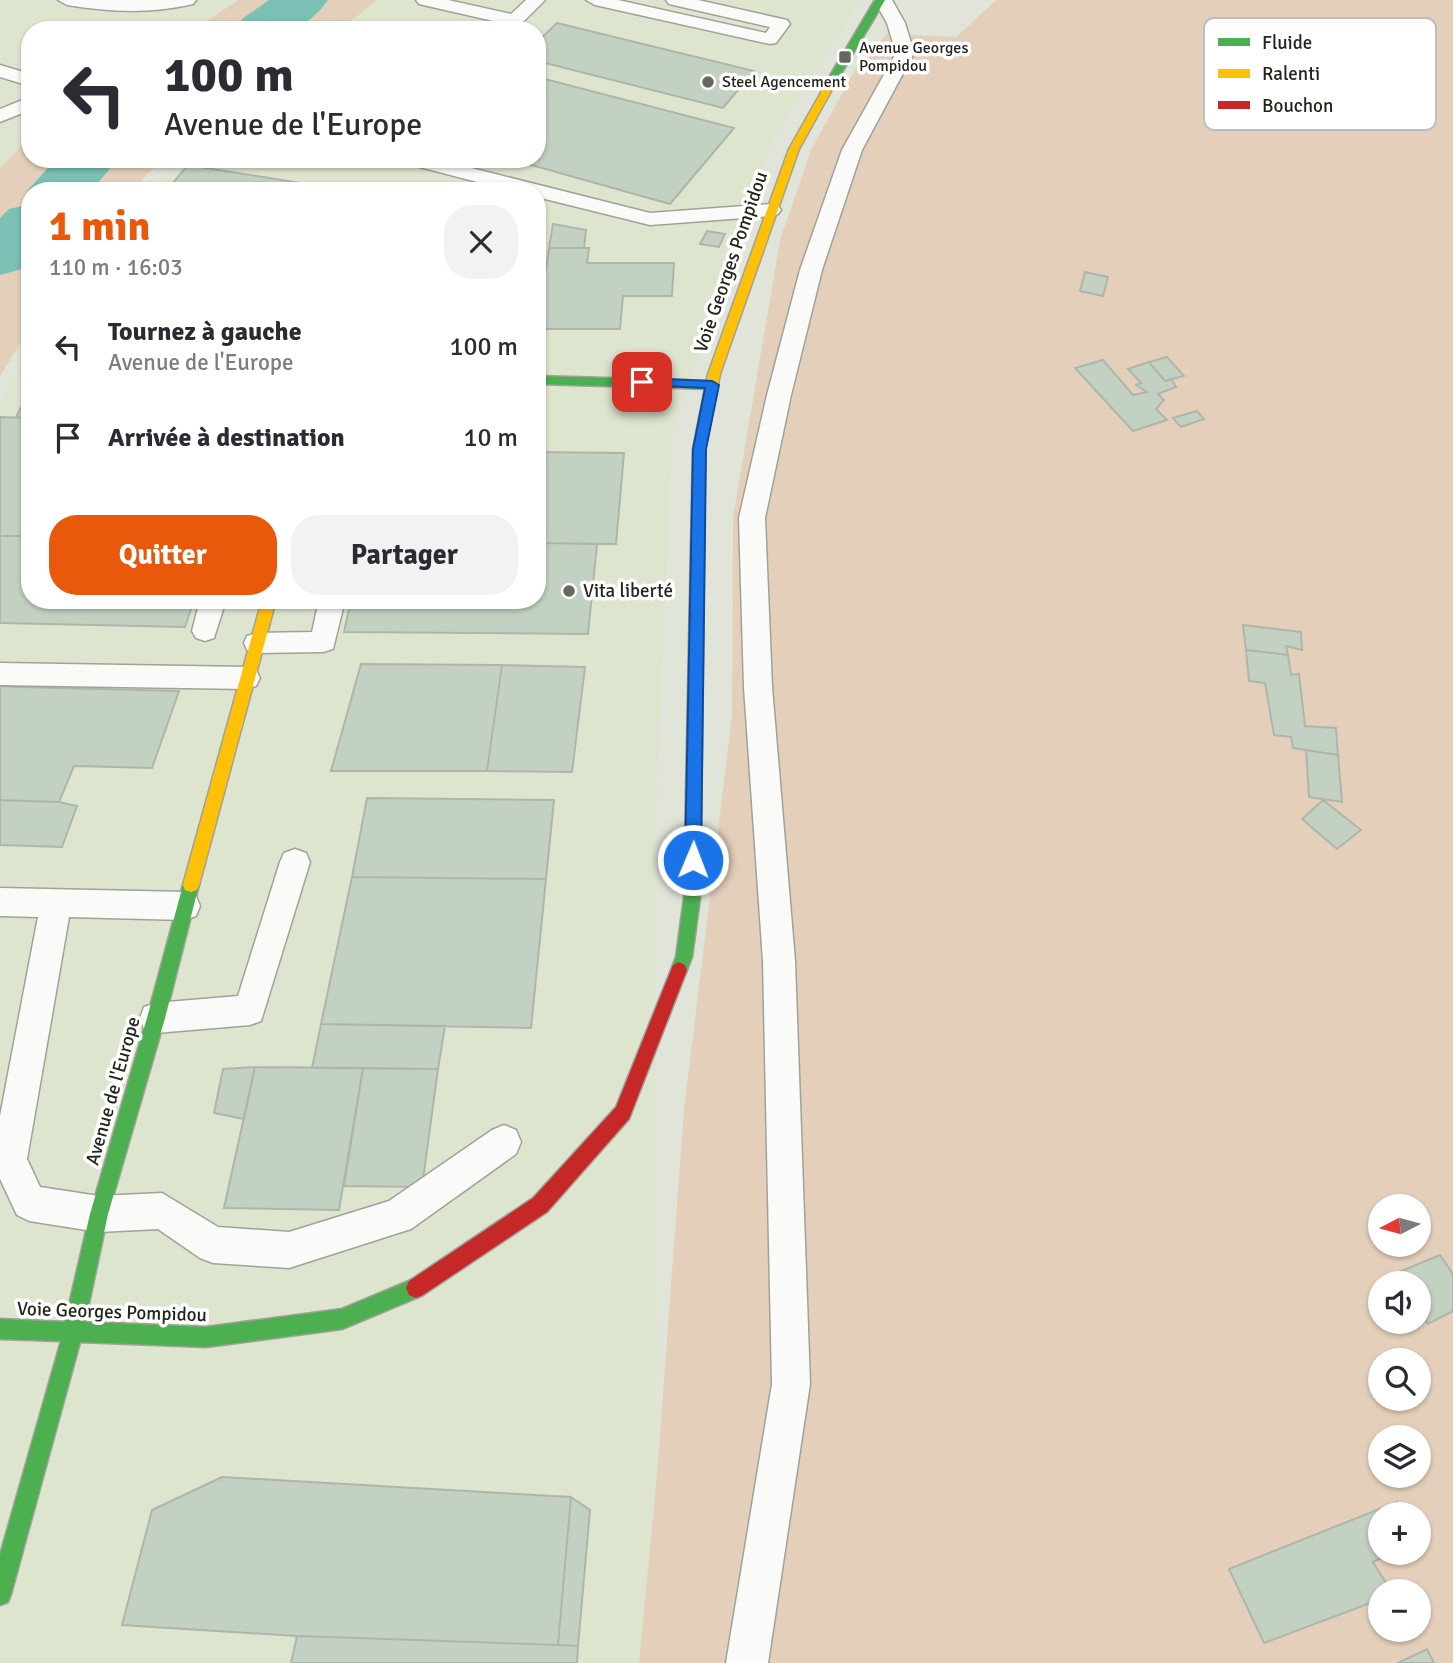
<!DOCTYPE html>
<html lang="fr">
<head>
<meta charset="utf-8">
<style>
	:root { --surface:#fff; --page:#f2f2f3; --text:#2b2b33; --muted:#7c7c81; --accent:#ea580c }
	body { margin:0; font-family:Signika,sans-serif; background:var(--page); color:var(--text); height:100vh; display:flex; flex-direction:column; font-size:26px; white-space:nowrap }
	* { box-sizing:border-box; margin:0 }
	p { font-size:23px; color:var(--muted) }
	.icon { flex:none; width:38px; height:38px; fill:none; stroke:currentColor; stroke-width:2; stroke-linecap:round; stroke-linejoin:round }
	.map { position:relative; flex:1; overflow:hidden }
	.details { position:absolute; left:21px; top:182px; width:525px; height:427px; display:flex; flex-direction:column; background:var(--surface); border-radius:28px; box-shadow:0 2px 5px #0004 }
	.details>* { flex:none }
	.top-card { position:absolute; left:21px; top:21px; width:525px; height:147px; border-radius:28px; box-shadow:0 2px 5px #0004; background:#fff; color:var(--text); overflow:hidden }
	.needle { width:46px; rotate:264deg }
	.controls { position:absolute; left:1368px; top:1194px; display:grid; gap:14px }
	.controls a { display:grid; place-items:center; width:63px; height:63px; border-radius:50%; background:var(--surface); box-shadow:0 2px 5px #0004; font-size:35px }
	.pin { position:absolute; display:grid; place-items:center; width:60px; height:60px; color:#fff; margin:-30px; border-radius:14px; box-shadow:0 4px 10px #0006 }
	.me { position:absolute; width:77px; margin:-38px; rotate:1deg; stroke-linejoin:round; filter:drop-shadow(0 0 5px #0008) }
	.turn { display:flex; align-items:center; gap:24px; height:147px; padding:0 28px; font-size:32px }
	.turn .icon { width:91px; height:91px; stroke-width:2.5 }
	.turn b { display:block; font-size:49px; line-height:60px }
	.round { display:grid; place-items:center; flex:none; width:74px; height:74px; border-radius:28px; background:var(--page) }
	.headline { display:flex; align-items:center; justify-content:space-between; height:119px; padding:0 28px }
	h1 { font-size:42px; font-weight:800; line-height:52px; color:var(--accent) }
	.cta { display:flex; gap:14px; margin-top:auto; padding:14px 28px }
	.cta a { flex:1; height:80px; border-radius:28px; background:var(--accent); color:#fff; font-size:28px; font-weight:800; line-height:80px; text-align:center }
	.cta a+a { background:var(--page); color:var(--text) }
	ul { padding:0; list-style:none }
	li { display:flex; align-items:center; gap:21px; height:91px; padding:0 28px }
	li div { flex:1 }
	li b { display:block; font-size:26px }
	li em { font-style:normal }
	.map>svg:first-child { display:block }
	.built { fill:#dee5cf }
	.green { fill:#e4d0ba; fill-rule:evenodd }
	.lines { fill:none; stroke-linecap:round; stroke-linejoin:round }
	.river { fill:#7ac0b5; fill-rule:evenodd }
	.building { fill:#c2d1c2; stroke:#b0b5ac; stroke-width:2 }
	.lane-casing { stroke:#a0a299; stroke-width:3 }
	.fast-casing { stroke:#a0a299; stroke-width:3 }
	.slow-casing { stroke:#a0a299; stroke-width:3 }
	.jam-casing { stroke:#a0a299; stroke-width:3 }
	.lane { fill:#fafbf9; fill-rule:evenodd }
	.fast { fill:#4caf50; fill-rule:evenodd }
	.slow { fill:#ffc107; fill-rule:evenodd }
	.jam { fill:#c62828; fill-rule:evenodd }
	.route { fill:#1a73e8; stroke:#114b97; stroke-width:2 }
	.poi-dot { fill:#65685e; stroke:#fff; stroke-width:2.5 }
	.labels { text-anchor:middle; dominant-baseline:central; stroke-width:7; stroke-linejoin:round; paint-order:stroke }
	.far-poi-label { font-size:16px; fill:#22251c; stroke:#fff; text-anchor:start }
	.street-label { font-size:19px; fill:#22251c; stroke:#fff }
	.poi-label { font-size:19px; fill:#22251c; stroke:#fff; text-anchor:start }
	.key { fill:#fff; stroke:#bdbebb; stroke-width:2 }
	.key-label { font-size:19px; fill:#22251c }
</style>
</head>
<body>
<div class="map">
<svg width="1453" height="1663" viewBox="0 0 1453 1663">
	<rect width="100%" height="100%" fill="#e1e5d9"/>
	<path class="built" d="M0,0H236L189,30H30V155L0,181Z
		M374,0H860L773,139L672,432L655,831L657,1474L639,1663H0V399L30,355V600H537V191H154L177,159H537V30H337Z"/>
	<path class="green" d="M238,0H378L339,30H193Z
		M996,0H1453V1663H639L657,1474L684,1109L732,716L733,517L780,240L811,150L857,66L887,34L956,37ZM1381,1206H1419V1244H1381ZM1381,1283H1419V1321H1381ZM1381,1360H1419V1398H1381ZM1381,1437H1419V1475H1381ZM1381,1514H1419V1552H1381ZM1381,1591H1419V1629H1381Z
		M30,138V159H163L131,191H30V328L0,376V168Z"/>
	<g class="lines">
		<path class="river" d="M269,0H328C301,38 276,30 235,30L242,19Z
			M56,159H118L91,191H30V195L27,191Z
			M30,204V260L22,269L0,275V218L9,209Z"/>
	</g>
	<path class="building" d="M557,23L754,71L723,108L537,61V42Z
		M537,77L734,128L670,204L510,159H537Z
		M188,165L350,191H166Z
		M553,224L586,230L584,248H549Z
		M707,231L725,234L719,247L700,244Z
		M549,248H589L587,263H674L672,296H623L620,329H537Z
		M1085,272L1108,277L1103,296L1080,291Z
		M1167,357L1184,376L1165,381L1149,362Z
		M1103,360L1133,395L1147,392L1136,385L1141,383L1128,369L1149,362L1165,381L1171,379L1176,387L1158,394L1164,400L1156,409L1167,420L1133,431L1075,368Z
		M28,394L30,418L16,417Z
		M1197,411L1204,419L1181,427L1173,418Z
		M0,417L30,418V536H0Z
		M537,452L624,453L616,544L537,543Z
		M0,536H30V600H194L185,627L0,623Z
		M537,543L597,544L588,634L344,632L351,600H537Z
		M1243,625L1301,632L1302,650L1286,646L1288,655L1246,650Z
		M1246,650L1288,655L1291,675L1299,674L1305,726L1336,728L1338,755L1293,748L1291,737L1274,735L1265,683L1249,681Z
		M361,664L502,665L487,771H331Z
		M502,665L585,667L572,772L487,771Z
		M0,686L19,687L179,691L152,768L74,766L59,802L0,800Z
		M1306,750L1338,755L1342,802L1309,797Z
		M367,798L554,800L546,879L352,877Z
		M0,800L59,802L77,806L62,847L0,845Z
		M1323,800L1361,830L1337,849L1302,819Z
		M352,877L546,879L531,1028L321,1024Z
		M321,1024L445,1026L438,1069L312,1068Z
		M255,1067L363,1068L339,1210L224,1208Z
		M255,1067L244,1119L214,1113L223,1069Z
		M363,1068L438,1069L422,1187L344,1186Z
		M1440,1255L1453,1274V1311L1428,1324L1419,1311V1283H1400L1394,1274Z
		M222,1477L571,1497L558,1645L297,1636L122,1625L152,1510Z
		M571,1497L590,1510L578,1646L558,1645Z
		M1397,1502L1404,1514H1381V1552H1394L1373,1562L1391,1591H1381V1599L1264,1643L1229,1569Z
		M297,1636L558,1645L578,1646L577,1663H291Z
		M1427,1649L1434,1663H1398Z"/>
	<g class="lines">
		<g class="lane-casing">
			<path id="lane" d="M58,0H196L193,4C150,14 110,12 67,5Z
				M416,0H448L511,14L526,0H545L515,30H495L502,23L419,4Z
				M586,0H618L766,33L770,27L669,4L666,0H698L787,20L790,24L776,43L770,44L595,5Z
				M874,0H892L905,23L914,53L862,150L822,270L791,395L765,518L772,687L795,961L810,1384L768,1663H726L772,1384L763,961L744,687L739,518L767,395L800,270L842,150L896,53L887,23Z
				M0,65L30,74V86L0,77Z
				M30,97V110L0,122V109Z
				M401,159H436L650,213L771,204L778,206L781,210L778,214L771,216L650,225L537,197V191H512L404,163Z
				M200,600H226L214,638L205,641L196,638L192,631Z
				M319,600H345L333,649L323,652L257,653L247,650L244,643L247,636L257,633L312,632Z
				M0,663L246,667L256,670L260,678L256,686L246,689L0,685Z
				M295,849L306,853L310,862L261,1021L250,1025L156,1033L144,1029L140,1018L144,1007L156,1003L238,996L280,862L284,853Z
				M0,888L185,892L196,896L200,906L196,916L185,920L69,917L27,1159L40,1187L99,1196L162,1193L218,1227L289,1232L389,1201L492,1130L504,1125L516,1130L521,1142L516,1154L411,1229L289,1268L213,1263L200,1258L158,1229L99,1232L29,1221L17,1215L0,1179V1116L38,917L0,916Z"/>
		</g>
		<g class="fast-casing">
			<path id="fast" d="M875,0H885L835,84L827,86L825,84Z
				M537,376L712,381L718,385L712,389L537,384Z
				M696,638L703,644L700,898L692,957L685,975L679,978L673,975L671,970L676,957L684,898L689,644Z
				M191,878L197,880L199,885L165,1018L108,1214L85,1322L206,1327L342,1309L416,1278L423,1281L426,1288L423,1295L342,1329L206,1347L80,1342L11,1594L8,1602L0,1605V1555L61,1341L0,1339V1319L65,1322L90,1214L147,1018L183,885L185,880Z"/>
		</g>
		<g class="slow-casing">
			<path id="slow" d="M827,82L835,84L799,149L720,374L705,449L703,644L696,650L689,644L693,449L708,374L789,149Z
				M262,600H276L199,885L197,890L191,892L185,890L183,885Z"/>
		</g>
		<g class="jam-casing">
			<path id="jam" d="M679,962L685,965L687,970L629,1119L547,1212L423,1295L416,1298L409,1295L406,1288L409,1281L533,1198L616,1107L671,970L673,965Z"/>
		</g>
		<use href="#lane" class="lane"/>
		<use href="#fast" class="fast"/>
		<use href="#slow" class="slow"/>
		<use href="#jam" class="jam"/>
	</g>
	<path class="route" d="M642,378L712,381L719,385L706,449L701,860L698,865H687L685,860L693,449L705,388L638,385L636,382Z"/>
	<g class="poi-dot">
		<rect x="838" y="50" width="14" height="14" rx="3.5"/>
		<circle cx="708" cy="82" r="7"/>
		<circle cx="569" cy="591" r="7"/>
	</g>
	<g class="labels">
		<g class="far-poi-label">
			<text x="859" y="48">Avenue Georges<tspan x="859" dy="18">Pompidou</tspan></text>
			<text x="722" y="82">Steel Agencement</text>
		</g>
		<g class="street-label">
			<text transform="translate(731 262) rotate(-71)">Voie Georges Pompidou</text>
			<text transform="translate(113 1091) rotate(-74)">Avenue de l'Europe</text>
			<text transform="translate(112 1312) rotate(2)">Voie Georges Pompidou</text>
		</g>
		<g class="poi-label">
			<text x="583" y="591">Vita liberté</text>
		</g>
	</g>
	<rect x="1204" y="18" width="232" height="112" rx="10" class="key"/>
	<rect x="1218" y="38" width="32" height="8" fill="#4caf50"/>
	<rect x="1218" y="69" width="32" height="9" fill="#ffc107"/>
	<rect x="1218" y="101" width="32" height="8" fill="#c62828"/>
	<g class="key-label">
		<text x="1262" y="49">Fluide</text>
		<text x="1262" y="80">Ralenti</text>
		<text x="1262" y="112">Bouchon</text>
	</g>
</svg>
<div class="controls">
<a><svg class="needle" viewBox="-14 -14 28 28"><path d="M0-13l5 13h-10z" fill="#e53935"/><path d="M0 13l5-13h-10z" fill="#7c7c81"/></svg></a>
<a><svg class="icon" aria-label="sound" viewBox="0 0 24 24"><path d="M4 9h4l5-4v14l-5-4H4zM17 9q2 3 0 6"/></svg></a>
<a><svg class="icon" aria-label="search" viewBox="0 0 24 24"><circle cx="10" cy="10" r="6"/><path d="M15 15l6 6"/></svg></a>
<a><svg class="icon" aria-label="layers" viewBox="0 0 24 24"><path d="M12 4l9 5-9 5-9-5zM3 14l9 5 9-5"/></svg></a>
<a>+</a>
<a>−</a>
</div>
<div class="pin" style="left:642px;top:382px;background:#d93025"><svg class="icon" aria-label="arrive" viewBox="0 0 24 24"><path d="M6 21V4h12l-3 4 3 4H6"/></svg></div>
<svg class="me" style="left:693px;top:860px" viewBox="-20 -20 40 40"><circle r="17" fill="#1a73e8" stroke="#fff" stroke-width="3"/><path d="M0-11L8 9 0 5-8 9z" fill="#fff"/></svg>
<div class="top-card">
<div class="turn"><svg class="icon" aria-label="left" viewBox="0 0 24 24"><path d="M17 20v-9H6M10 6l-5 5 5 5"/></svg><div><b>100 m</b>Avenue de l'Europe</div></div>
</div>
<section class="details">
<div class="headline"><div><h1>1 min</h1><p>110 m · 16:03</p></div><a class="round"><svg class="icon" aria-label="close" viewBox="0 0 24 24"><path d="M6 6l12 12M18 6L6 18"/></svg></a></div>
<ul>
<li><svg class="icon" aria-label="left" viewBox="0 0 24 24"><path d="M17 20v-9H6M10 6l-5 5 5 5"/></svg><div><b>Tournez à gauche</b><p>Avenue de l'Europe</p></div><em>100 m</em></li>
<li><svg class="icon" aria-label="arrive" viewBox="0 0 24 24"><path d="M6 21V4h12l-3 4 3 4H6"/></svg><div><b>Arrivée à destination</b></div><em>10 m</em></li>
</ul>
<div class="cta"><a>Quitter</a><a>Partager</a></div>
</section>
</div>
</body>
</html>
